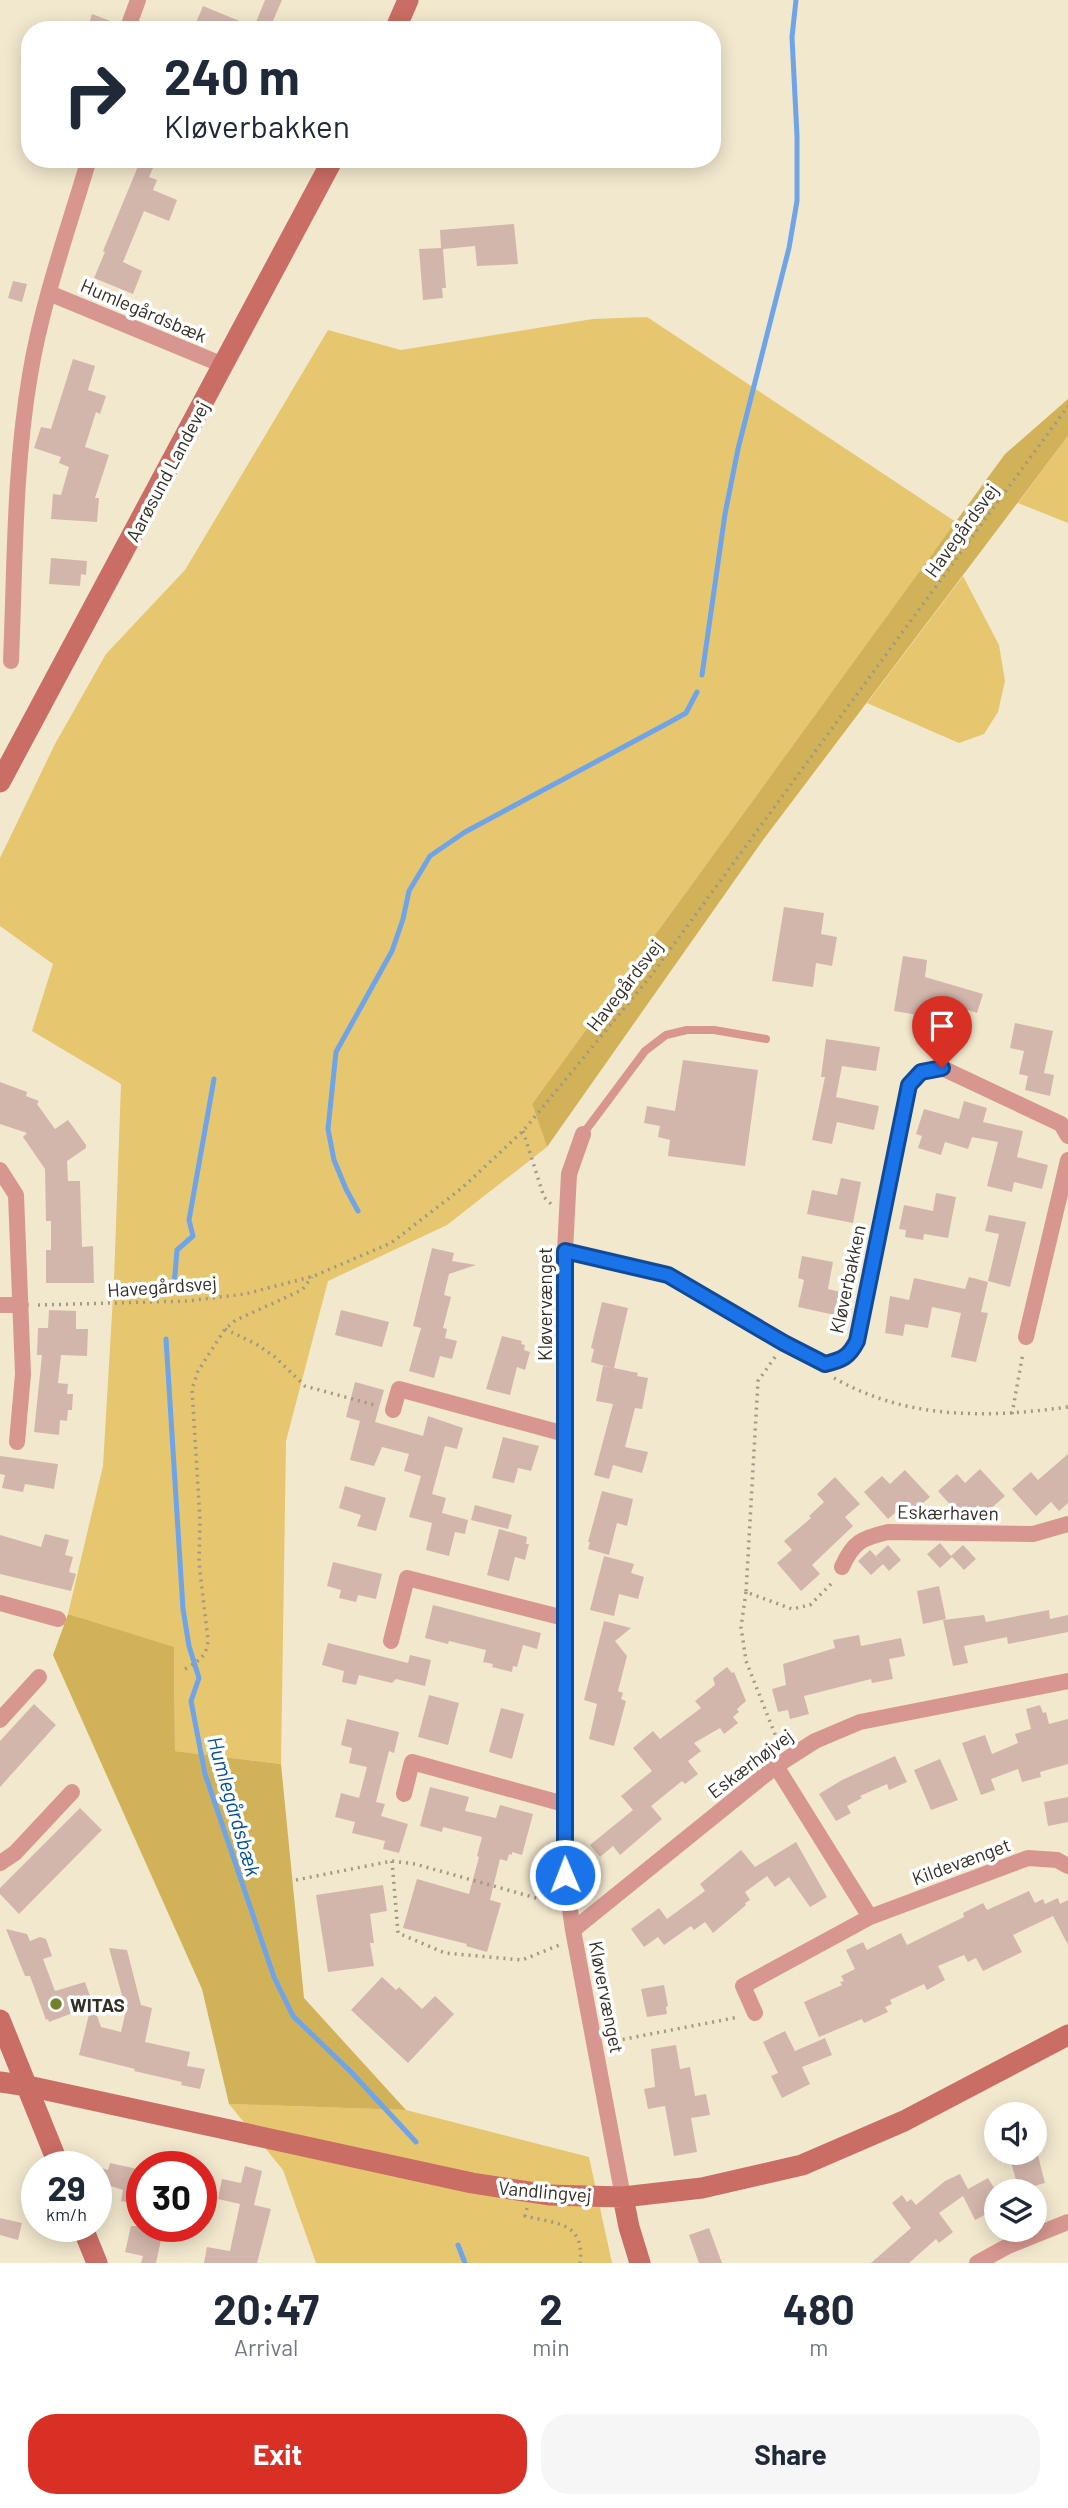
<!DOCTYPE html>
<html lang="en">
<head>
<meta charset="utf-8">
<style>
	:root { --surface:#fff; --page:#f6f6f7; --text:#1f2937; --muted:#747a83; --accent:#d93025 }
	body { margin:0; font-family:Barlow,sans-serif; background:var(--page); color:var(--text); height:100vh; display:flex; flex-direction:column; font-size:26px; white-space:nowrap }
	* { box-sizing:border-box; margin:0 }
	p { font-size:23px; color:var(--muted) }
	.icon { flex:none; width:38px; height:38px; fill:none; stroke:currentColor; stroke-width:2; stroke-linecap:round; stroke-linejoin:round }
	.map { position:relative; height:2263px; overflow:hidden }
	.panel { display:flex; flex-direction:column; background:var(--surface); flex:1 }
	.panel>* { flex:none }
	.top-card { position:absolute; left:21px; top:21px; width:700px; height:147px; border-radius:28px; box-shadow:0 4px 18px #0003; background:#fff; color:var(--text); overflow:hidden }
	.tools { position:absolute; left:984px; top:2102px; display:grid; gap:14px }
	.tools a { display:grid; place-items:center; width:63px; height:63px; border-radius:50%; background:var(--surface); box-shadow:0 4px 18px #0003; font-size:35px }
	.speed { position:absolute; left:21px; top:2151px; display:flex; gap:14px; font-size:35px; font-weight:700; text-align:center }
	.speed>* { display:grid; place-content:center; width:91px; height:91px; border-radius:50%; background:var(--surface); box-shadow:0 4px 18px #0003; line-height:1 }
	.speed small { font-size:18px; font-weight:400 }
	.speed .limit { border:10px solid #d22; background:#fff; color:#111 }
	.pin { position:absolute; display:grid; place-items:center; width:60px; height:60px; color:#fff; margin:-72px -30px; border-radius:50% 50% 50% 0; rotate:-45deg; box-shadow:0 0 7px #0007 }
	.pin .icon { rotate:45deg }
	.me { position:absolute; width:77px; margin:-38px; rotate:359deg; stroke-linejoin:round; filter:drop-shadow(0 0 5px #0008) }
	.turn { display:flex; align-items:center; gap:24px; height:147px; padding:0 28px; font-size:32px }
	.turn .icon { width:91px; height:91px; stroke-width:2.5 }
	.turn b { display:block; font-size:49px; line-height:60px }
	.eta { display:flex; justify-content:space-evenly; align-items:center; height:119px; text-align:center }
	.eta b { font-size:42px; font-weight:700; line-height:49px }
	.cta { display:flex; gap:14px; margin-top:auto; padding:14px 28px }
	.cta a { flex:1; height:80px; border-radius:28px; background:var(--accent); color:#fff; font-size:28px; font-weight:700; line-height:80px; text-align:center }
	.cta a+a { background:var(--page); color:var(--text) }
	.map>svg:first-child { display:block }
	.green { fill:#e6c66f }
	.forest { fill:#d2b258 }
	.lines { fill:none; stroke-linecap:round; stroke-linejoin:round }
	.stream { stroke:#6fa4e8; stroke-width:5 }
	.building { fill:#d3b6ab }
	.path { stroke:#a09986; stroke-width:3.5; stroke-dasharray:2 5; stroke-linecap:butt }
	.lane { stroke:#d79790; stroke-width:8 }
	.street { stroke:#d79790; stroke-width:16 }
	.secondary { stroke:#ca6d65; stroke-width:21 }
	.route-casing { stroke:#114b97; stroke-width:18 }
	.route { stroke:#1a73e8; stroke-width:12 }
	.poi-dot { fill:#75812d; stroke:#fff; stroke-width:2.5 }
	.labels { text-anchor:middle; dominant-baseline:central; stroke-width:7; stroke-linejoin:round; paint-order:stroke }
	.street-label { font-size:19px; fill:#343026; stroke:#fff }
	.poi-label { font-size:19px; font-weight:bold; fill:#343026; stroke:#fff; text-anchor:start }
	.water-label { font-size:21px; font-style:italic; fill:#0150a0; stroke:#fff }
</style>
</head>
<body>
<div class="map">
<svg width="1068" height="2263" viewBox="0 0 1068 2263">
	<rect width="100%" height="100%" fill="#f2e8ce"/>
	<path class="green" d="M647,317L956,522L532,1104L547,1147L447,1225L328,1281L286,1441L281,1764L175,1751L174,1648L68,1614L103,1466L114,1280L121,1084L32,1031L53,964L0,926V858L55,744L106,654L185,570L328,330L401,350L593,319Z
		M1068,436V523L1018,503Z
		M963,576L999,645L1005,681L998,712L984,734L959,743L867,703Z
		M229,2104L406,2110L589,2157L612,2263H316L283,2170Z"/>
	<path class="forest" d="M1068,399V436L763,840L547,1147L532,1104L1005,454Z
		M68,1614L174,1647L175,1751L281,1764L304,1998L406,2110L229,2104L202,1989L53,1655Z"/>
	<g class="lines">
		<path class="stream" d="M702,675L725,514L738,449L789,248L797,201V136L792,37L796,0
			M358,1211L346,1189L334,1160L328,1129L336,1052L392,951L403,919L409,891L430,856L465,832L670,722L686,713L697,692
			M174,1286L177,1250L193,1236L189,1220L214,1079
			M166,1339L183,1609L189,1646L199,1678L191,1701L205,1774L274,1977L293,2016L351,2072L416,2142
			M458,2245L465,2263"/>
	</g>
	<path class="building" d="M265,0H282L269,30H193L203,6L254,27Z
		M92,14L118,24L117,30H87Z
		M141,159H157L149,177L157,180L153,190L177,200L169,221L144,211L123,262L142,271L133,294L94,278L105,252L103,251Z
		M514,224L518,264L477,266L475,246L443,249L446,288H442L443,298L423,300L419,249L441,248L440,230Z
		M13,281L27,284L22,302L8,298Z
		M73,359L95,366L88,390L106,396L100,414L96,412L85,447L109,455L95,498H99L97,522L51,519L53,494L61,495L69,467L59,463L61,457L34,448L41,427L51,429Z
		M51,558L87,561L86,575L81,574L80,586L49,584Z
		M784,907L824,913L821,934L837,937L832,966L816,963L813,987L772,981Z
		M903,956L927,960L925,977L983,994L977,1013L965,1009L954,1045L930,1038L936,1018L894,1011Z
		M1015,1023L1053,1031L1044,1073L1054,1075L1050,1096L1025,1090L1028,1076L1019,1074L1024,1051L1010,1048Z
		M826,1039L880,1047L876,1071L842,1066L836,1097L879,1106L874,1130L837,1122L832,1144L812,1140L825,1077H821Z
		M683,1060L758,1070L745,1166L668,1156L670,1140L658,1137L660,1126L644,1123L647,1106L675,1111Z
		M0,1082L27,1092L26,1096L39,1101L37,1104L55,1129L68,1120L86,1145V1148L67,1161L68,1181H80L82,1247L93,1246L94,1283H46V1250H51V1221H46L45,1169L23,1137L27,1133L0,1124Z
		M964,1101L987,1108L983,1122L1023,1131L1017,1157L1048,1165L1042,1189L1014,1182L1012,1192L987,1186L998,1142L972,1137L968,1149L945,1142L941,1155L918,1148L922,1136L916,1134L924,1109L959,1119Z
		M841,1178L861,1182L853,1223L807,1214L812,1190L837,1195Z
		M936,1193L956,1197L948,1238L924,1234L923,1240L905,1237L906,1230L899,1229L904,1205L933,1211Z
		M989,1215L1026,1222L1010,1287L988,1281L999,1234L985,1231Z
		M432,1248L454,1253L452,1261L476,1265L449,1274L444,1295L451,1297L443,1328L447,1329L445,1338L457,1341L452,1359L440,1356L434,1378L409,1371L421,1328L413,1326Z
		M802,1256L833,1262L828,1289L848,1294L844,1317L798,1307L804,1280L798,1278Z
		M969,1277L988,1282L981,1312L988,1313L976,1362L951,1357L961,1313L932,1307L928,1328L905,1324L903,1336L885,1333L890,1296L909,1300L914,1278L965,1289Z
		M602,1302L628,1308L614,1368L638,1373L637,1376L648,1378L642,1409L635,1408L625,1447L648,1452L642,1473L613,1465L609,1479L594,1475L613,1404L596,1401L603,1366L612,1368L591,1362L594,1349L591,1348Z
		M49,1310L76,1311V1329H88L87,1356L61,1355L58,1383L68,1384L67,1394H73L72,1410H68L67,1421L60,1420L59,1435L34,1432L42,1355H37L38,1328H48Z
		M341,1310L389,1322L382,1347L335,1335Z
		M502,1336L522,1341L521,1344L525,1345L524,1350L530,1352L525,1370L517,1367L510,1395L486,1389Z
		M355,1382L384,1390L375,1422L423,1436L428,1416L463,1428L457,1449L445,1446L432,1494L446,1498L442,1513L468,1520L465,1534L455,1532L449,1556L426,1550L432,1523L409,1517L421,1476L404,1471L409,1454L382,1447L374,1466L350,1460L360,1421L346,1417Z
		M503,1437L539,1446L531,1471L518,1468L514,1483L492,1478Z
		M1068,1454V1503L1059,1511L1051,1502L1036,1516L1012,1489L1031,1472L1038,1480Z
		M0,1456L58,1464L54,1489L25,1484L23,1492L2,1488L5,1475L0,1474Z
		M980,1469L1005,1496L986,1513L978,1505L963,1519L938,1491L957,1474L965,1483Z
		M905,1470L930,1497L911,1514L903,1506L888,1519L864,1492L882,1476L890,1484Z
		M835,1477L860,1504L845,1517L853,1526L812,1565L820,1574L801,1591L777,1563L792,1550L784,1541L811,1518L809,1516L824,1502L817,1494Z
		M345,1486L386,1498L376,1531L357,1526L361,1515L339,1508Z
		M602,1491L633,1499L627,1526L617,1523L609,1555L588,1549L590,1542H588Z
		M475,1505L512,1515L508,1529L471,1520Z
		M499,1529L527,1537L526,1544H529L525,1560L515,1557L509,1581L487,1575Z
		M45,1534L69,1540L65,1555L73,1557L69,1572L76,1574L71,1591L0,1574V1535L41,1547Z
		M940,1543L951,1556L963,1545L976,1559L964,1570L952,1557L940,1568L927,1554Z
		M888,1545L901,1560L889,1571L876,1556Z
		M870,1550L883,1564L871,1575L858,1561Z
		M604,1556L634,1564L631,1573L644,1577L638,1599L619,1594L614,1616L590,1610Z
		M333,1562L382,1574L376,1599L358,1595L356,1602L339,1598L341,1590L327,1586Z
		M939,1586L946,1619L923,1624L917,1591Z
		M433,1605L541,1633L537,1649L523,1645L517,1667L513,1666L512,1672L492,1667L493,1664L483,1662L486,1650L449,1641L448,1644L425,1638Z
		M1049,1610L1050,1619L1068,1615V1632L1008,1644L1007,1637L964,1646L968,1663L953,1666L943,1620L984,1615L986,1622Z
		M604,1621L631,1628L615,1641L627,1656L618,1691L623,1693L621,1699L626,1701L614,1746L589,1739L597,1704L584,1700Z
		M859,1635L861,1646L901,1638L905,1656L889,1659L893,1679L872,1683L871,1679L804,1696L809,1714L790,1719L788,1710L778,1712L772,1689L786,1685L783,1664L835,1648L833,1640Z
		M328,1643L408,1663L410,1655L431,1660L425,1686L396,1679L392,1683L359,1675L356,1685L342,1682L344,1671L322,1665Z
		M727,1667L732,1673L734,1672L746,1701L737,1709L739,1712L733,1717L738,1723L724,1734L720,1728L694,1743L701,1751L688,1761L698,1774L685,1784L682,1781L651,1806L662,1819L620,1855L613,1846L600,1857L590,1845L633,1810L621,1796L652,1771L633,1748L653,1731L660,1739L701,1708L695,1701L715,1685L713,1678Z
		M429,1695L459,1703L448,1745L418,1737Z
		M34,1704L56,1725L0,1787V1741Z
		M1040,1705L1043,1713L1046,1712L1049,1724L1068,1719V1764L1040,1772L1041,1777L1022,1782L1018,1769L991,1779L995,1790L981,1795L962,1743L985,1735L992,1754L1018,1743L1015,1734L1031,1729L1026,1709Z
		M501,1708L524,1714L512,1759L489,1752Z
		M347,1719L399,1732L394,1753L389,1751L376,1802L385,1804L381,1816L408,1824L399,1853L383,1849L385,1841L352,1833L355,1822L335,1817L341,1793L359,1798L367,1767L349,1763L352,1748L341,1745Z
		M895,1756L907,1782L889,1790L887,1784L860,1796L862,1798L847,1806L851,1813L836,1821L819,1794L842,1780Z
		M940,1759L958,1800L931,1810L914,1770Z
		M430,1787L469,1797L465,1811L496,1818L500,1805L533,1814L522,1855L512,1852V1855L509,1854L507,1861L500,1859L490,1900L501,1903L487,1952L466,1946L467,1944L403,1928L417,1879L469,1894L479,1857L477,1856L482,1837L443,1827L442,1832L420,1826Z
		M1068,1797V1822L1048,1826L1044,1802Z
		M80,1808L102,1830L19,1914L0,1894V1888Z
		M796,1842L827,1897L810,1907L789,1877L775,1887L767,1876L745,1892L750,1900L745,1903L746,1905L713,1933L705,1922L694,1930L691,1926L664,1945L658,1937L644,1947L631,1929L659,1908L667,1919L705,1891L700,1884L741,1850L755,1867Z
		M383,1885L387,1911L370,1914L374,1943H370L374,1966L328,1972L316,1895Z
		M1029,1891L1035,1903L1043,1899L1045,1904L1058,1898L1060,1904L1068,1900V1945L1053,1916L1013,1935L1022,1952L983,1971L976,1958L968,1962L964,1955L938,1966L945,1980L927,1990L924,1984L890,2000L892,2004L885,2007L888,2012L864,2023L862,2019L819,2037L804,2002L842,1985L840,1982L844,1981L841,1976L855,1969L846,1950L863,1942L867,1950L901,1933L907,1945L964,1917L963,1913L983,1903L987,1910Z
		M6,1929L27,1934L30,1941L40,1937L46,1939L52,1956L43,1959L55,1991L85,1982L101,2027L121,2032L126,2010L109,1948L127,1950L141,2005L152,2008L145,2042L190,2052L187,2066L205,2069L200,2089L181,2085L182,2082L134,2071L135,2069L79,2055L91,2006L49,2022L48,2019L46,2020L30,1976H25Z
		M382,1977L396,1990L399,1987L422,2009L435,1996L454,2014L408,2063L351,2010Z
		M664,1985L668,2006L666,2007L667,2014L647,2017L641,1989Z
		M785,2031L795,2051L825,2038L832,2055L802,2067L810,2084L782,2098L771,2076L778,2073L763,2042Z
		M676,2045L680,2069L690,2067L695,2096L706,2094L710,2115L691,2118L697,2152L674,2156L665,2106L648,2109L644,2089L655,2087L651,2049Z
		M1008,2152H1037L1045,2183L1019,2190Z
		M110,2163L142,2170V2205L121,2201L123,2190L98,2182L101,2168L108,2170Z
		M245,2166L262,2171L254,2205L271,2209L257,2263H204L207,2247L230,2251L240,2204L218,2199L222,2179L241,2183Z
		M960,2174L968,2189L988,2178L996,2191V2209L975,2220L963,2196L939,2213L953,2232L939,2243L936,2239L909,2263H871L911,2228L892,2203L902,2195L907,2202L911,2199L916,2205L945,2181Z
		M0,2218L22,2223L18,2240L0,2235Z
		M131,2226H164L156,2263H141L143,2256L125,2252Z
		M709,2228L722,2263H699L689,2235Z"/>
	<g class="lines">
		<path class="path" d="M523,1131L544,1197L551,1204
			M38,1305L187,1301L245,1294L314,1276L391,1243L462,1188L523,1131L650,977L1068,406
			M225,1329L256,1344L275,1357L305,1386L378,1406
			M775,1357L758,1381L746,1592L792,1609L810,1605L834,1581
			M834,1378C908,1420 987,1418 1068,1407
			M1012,1414L1023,1353
			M746,1592L741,1627L746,1661L780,1747
			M185,1669C199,1661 207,1656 208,1640L199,1563L200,1520L192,1389L198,1371L225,1329L236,1320L302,1290L312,1277
			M392,1861L398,1933L445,1953L522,1960L562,1944
			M296,1880L392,1861L415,1864L554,1903
			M609,2042L739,2017
			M527,2208L525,2216C557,2224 585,2222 580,2263"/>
		<path class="lane" d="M583,1134L645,1051L666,1035L687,1030H714L766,1039"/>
		<path class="street" d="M127,30L138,0
			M49,293L223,365
			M11,661C15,566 14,469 30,375C42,302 68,230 89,159
			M583,1134L569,1174L565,1251V1875L573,1930L623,2197
			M0,1170L16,1195L23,1374L17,1442
			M565,1251L668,1275L784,1343L825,1365C842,1360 849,1357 857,1341L909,1085L921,1072L942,1068L1061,1124L1068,1136
			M0,1305H21
			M1026,1337L1068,1160
			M393,1410L399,1389L565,1434
			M842,1567C853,1542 862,1538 888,1532L1033,1534L1068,1524
			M0,1603L58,1619
			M391,1641L407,1578L564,1618
			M0,1720L39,1677
			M776,1766L870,1917
			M404,1794L412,1762L564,1804
			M0,1863L15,1853L72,1792
			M573,1930L776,1766L815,1741L860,1722L1068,1681
			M755,2013L743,1986L870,1917L1028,1858L1057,1860L1068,1866
			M977,2263L1008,2246L1068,2222"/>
		<path class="secondary" d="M395,30L408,0
			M0,782L333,159
			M0,2020L59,2166
			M0,2082L28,2086L472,2183L549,2195L623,2197L702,2188L802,2165L904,2121L1068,2035
			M623,2197L629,2227L640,2263
			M82,2226L97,2263"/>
	</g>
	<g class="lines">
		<g class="route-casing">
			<path id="route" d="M565,1875V1251L668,1275L784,1343L825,1364C842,1360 849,1357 857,1341L909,1085L921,1072L942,1068"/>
		</g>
		<use href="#route" class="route"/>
	</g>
	<circle class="poi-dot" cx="56" cy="2004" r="7"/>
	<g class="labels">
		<g class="street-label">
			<text transform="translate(144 310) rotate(23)">Humlegårdsbæk</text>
			<text transform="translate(167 471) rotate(-62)">Aarøsund Landevej</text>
			<text transform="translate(961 530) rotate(-54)">Havegårdsvej</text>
			<text transform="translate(624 985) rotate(-52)">Havegårdsvej</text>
			<text transform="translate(847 1279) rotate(-78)">Kløverbakken</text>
			<text transform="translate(162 1286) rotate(-4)">Havegårdsvej</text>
			<text transform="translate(544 1304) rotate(-90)">Kløvervænget</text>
			<text transform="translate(948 1512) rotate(1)">Eskærhaven</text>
			<text transform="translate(750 1763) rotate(-37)">Eskærhøjvej</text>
			<text transform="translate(961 1861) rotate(-20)">Kildevænget</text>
			<text transform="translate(607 1997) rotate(79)">Kløvervænget</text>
			<text transform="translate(545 2191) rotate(5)">Vandlingvej</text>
		</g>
		<g class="poi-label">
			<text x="70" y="2004">WITAS</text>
		</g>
		<g class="water-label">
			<text transform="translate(235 1806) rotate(74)">Humlegårdsbæk</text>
		</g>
	</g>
</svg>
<div class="tools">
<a><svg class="icon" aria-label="sound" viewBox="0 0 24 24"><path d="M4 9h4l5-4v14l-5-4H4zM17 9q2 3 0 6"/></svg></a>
<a><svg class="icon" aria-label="layers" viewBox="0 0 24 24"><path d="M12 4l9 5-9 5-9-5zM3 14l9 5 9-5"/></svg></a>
</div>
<div class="speed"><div>29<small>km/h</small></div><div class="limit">30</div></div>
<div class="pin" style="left:942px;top:1068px;background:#d93025"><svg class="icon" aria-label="arrive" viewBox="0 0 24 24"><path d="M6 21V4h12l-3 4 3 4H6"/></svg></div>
<svg class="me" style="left:565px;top:1875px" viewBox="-20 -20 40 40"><circle r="17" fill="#1a73e8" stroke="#fff" stroke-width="3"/><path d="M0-11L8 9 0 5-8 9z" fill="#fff"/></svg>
<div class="top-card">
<div class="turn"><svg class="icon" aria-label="right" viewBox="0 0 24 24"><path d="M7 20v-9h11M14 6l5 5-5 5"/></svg><div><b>240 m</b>Kløverbakken</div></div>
</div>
</div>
<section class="panel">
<div class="eta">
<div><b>20:47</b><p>Arrival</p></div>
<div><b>2</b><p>min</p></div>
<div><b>480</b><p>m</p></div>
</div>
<div class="cta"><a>Exit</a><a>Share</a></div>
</section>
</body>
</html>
